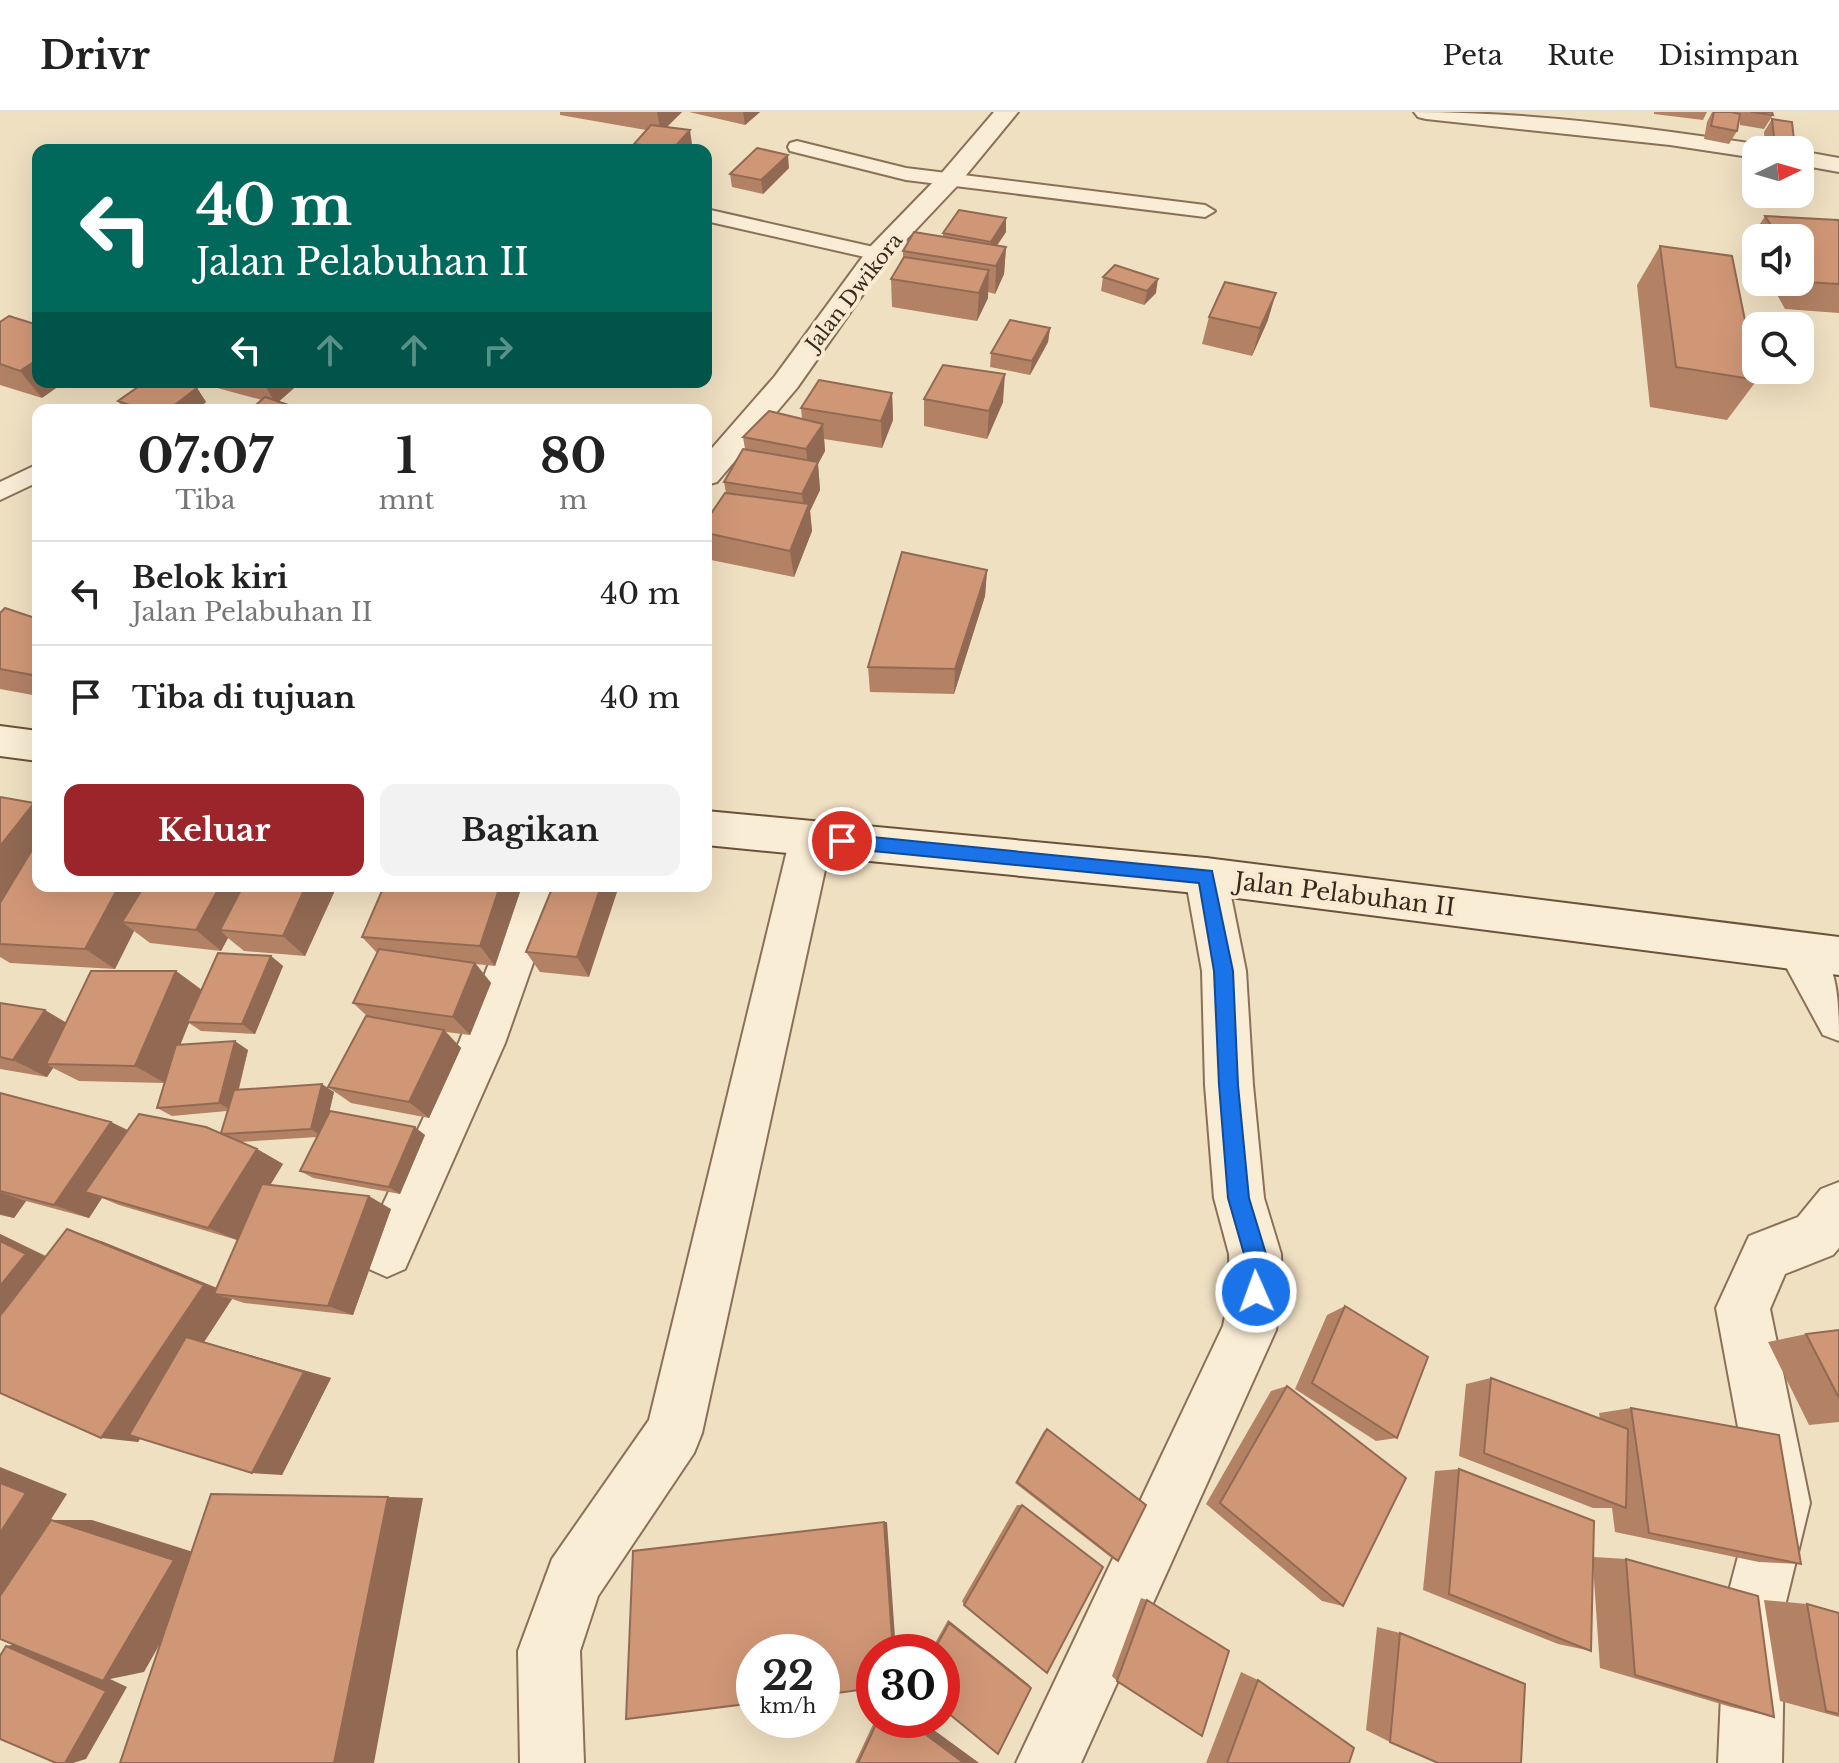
<!DOCTYPE html>
<html lang="id">
<head>
<meta charset="utf-8">
<style>
	:root { --surface:#fff; --page:#f2f2f2; --text:#222; --muted:#767676; --line:#e0e0e0; --accent:#9c252c }
	body { margin:0; font-family:"Libre Baskerville",serif; background:var(--page); color:var(--text); height:100vh; display:flex; flex-direction:column; font-size:30px; white-space:nowrap }
	* { box-sizing:border-box; margin:0 }
	p { font-size:26px; color:var(--muted) }
	.icon { flex:none; width:44px; height:44px; fill:none; stroke:currentColor; stroke-width:2; stroke-linecap:round; stroke-linejoin:round }
	.map { position:relative; flex:1; overflow:hidden }
	.drawer { position:absolute; left:32px; top:292px; width:680px; height:488px; display:flex; flex-direction:column; background:var(--surface); border-radius:16px; box-shadow:0 8px 32px #0002 }
	.drawer>* { flex:none }
	.top-card { position:absolute; left:32px; top:32px; width:680px; height:244px; border-radius:16px; box-shadow:0 8px 32px #0002; background:#00695c; color:#fff; overflow:hidden }
	.needle { width:52px; rotate:85deg }
	.buttons { position:absolute; left:1742px; top:24px; display:grid; gap:16px }
	.buttons a { display:grid; place-items:center; width:72px; height:72px; border-radius:16px; background:var(--surface); box-shadow:0 8px 32px #0002; font-size:40px }
	.speed { position:absolute; left:736px; top:1522px; display:flex; gap:16px; font-size:40px; font-weight:700; text-align:center }
	.speed>* { display:grid; place-content:center; width:104px; height:104px; border-radius:50%; background:var(--surface); box-shadow:0 8px 32px #0002; line-height:1 }
	.speed small { font-size:20px; font-weight:400 }
	.speed .limit { border:12px solid #d22; background:#fff; color:#111 }
	.pin { position:absolute; display:grid; place-items:center; width:68px; height:68px; color:#fff; margin:-34px; border:4px solid #fff; border-radius:50%; box-shadow:0 2px 8px #0007 }
	.me { position:absolute; width:88px; margin:-44px; rotate:358deg; stroke-linejoin:round; filter:drop-shadow(0 0 6px #0008) }
	.turn { display:flex; align-items:center; gap:28px; height:168px; padding:0 32px; font-size:36px }
	.turn .icon { width:104px; height:104px; stroke-width:2.5 }
	.turn b { display:block; font-size:56px; line-height:68px }
	.lanes { display:flex; align-items:center; height:76px; padding:0 32px; background:#0003; justify-content:center; gap:40px; direction:ltr }
	.lanes .off { opacity:.35 }
	.eta { display:flex; justify-content:space-evenly; align-items:center; height:136px; text-align:center }
	.eta b { font-size:48px; font-weight:700; line-height:56px }
	.primary-button { display:flex; gap:16px; margin-top:auto; padding:16px 32px }
	.primary-button a { flex:1; height:92px; border-radius:16px; background:var(--accent); color:#fff; font-size:32px; font-weight:700; line-height:92px; text-align:center }
	.primary-button a+a { background:var(--page); color:var(--text) }
	ul { padding:0; list-style:none }
	li { display:flex; align-items:center; gap:24px; height:104px; padding:0 32px; border-top:2px solid var(--line) }
	li div { flex:1 }
	li b { display:block; font-size:30px }
	li em { font-style:normal }
	header { display:flex; align-items:center; gap:48px; box-sizing:border-box; height:112px; padding:0 40px; background:var(--surface); border-bottom:2px solid var(--line) }
	header strong { font-size:38px }
	nav { display:flex; gap:44px; margin-inline-start:auto; font-size:28px }
	.map>svg:first-child { display:block }
	.lines { fill:none; stroke-linecap:round; stroke-linejoin:round }
	.service-casing { stroke:#8a7058; stroke-width:4 }
	.minor-casing { stroke:#8a7058; stroke-width:4 }
	.secondary-casing { stroke:#6c513b; stroke-width:4 }
	.service { fill:#faedd5; fill-rule:evenodd }
	.minor { fill:#faedd5; fill-rule:evenodd }
	.secondary { fill:#faedd5; fill-rule:evenodd }
	.wall { fill:#b38265 }
	.shaded-wall { fill:#926a53 }
	.building { fill:#d09776; stroke:#926a53; stroke-width:2 }
	.route { fill:#1a73e8; stroke:#114b97; stroke-width:2 }
	.labels { text-anchor:middle; dominant-baseline:central; stroke-width:8; stroke-linejoin:round; paint-order:stroke }
	.far-street-label { font-size:20px; fill:#39291d; stroke:#f7ead1 }
	.street-label { font-size:24px; fill:#39291d; stroke:#f7ead1 }
</style>
</head>
<body>
<header>
<strong>Drivr</strong>
<nav><a>Peta</a><a>Rute</a><a>Disimpan</a></nav>
</header>
<div class="map">
<svg width="1839" height="1651" viewBox="0 0 1839 1651">
	<rect width="100%" height="100%" fill="#f0e0c2"/>
	<g class="lines">
		<g class="service-casing">
			<path id="service" d="M797,29L906,56L1205,93L1215,99L1205,105L906,68L790,39L788,35L790,31Z
				M706,97L878,136L888,142L878,148L706,109Z
				M38,352V370L0,388V370Z"/>
		</g>
		<g class="minor-casing">
			<path id="minor" d="M994,0H1018L958,73L887,148L797,276L717,370L706,373V343L775,264L869,136L940,63Z
				M1414,0C1529,0 1643,15 1756,32L1767,38H1756V46L1670,33L1426,7L1418,5Z
				M1800,39L1839,46V60L1800,53Z
				M811,709L826,714L832,726L702,1321L694,1341L598,1484L580,1539L584,1651H520L518,1539L552,1447L649,1308L790,726L796,714Z
				M1206,746L1221,751L1227,764L1246,859L1253,973L1264,1086L1281,1142L1282,1180L1276,1218L1081,1651H1016L1223,1214L1230,1180L1229,1142L1214,1086L1205,973L1202,859L1185,764L1191,751Z
				M518,774H560L505,931L405,1157L387,1165L369,1157L361,1139L460,928Z
				M1800,821C1839,837 1839,890 1839,929L1823,923L1778,840L1784,826Z
				M1839,1070V1136L1833,1143L1785,1162L1770,1197L1810,1391L1785,1494L1782,1651H1718L1725,1494L1752,1391L1716,1196L1749,1124L1798,1105L1821,1077Z"/>
		</g>
		<g class="secondary-casing">
			<path id="secondary" d="M0,614L38,619V649L0,644Z
				M706,699L1206,746L1839,825V863L1206,782L706,733Z"/>
		</g>
		<use href="#service" class="service"/>
		<use href="#minor" class="minor"/>
		<use href="#secondary" class="secondary"/>
	</g>
	<path class="wall" d="M560,0H682L666,15L692,32L687,38H635L634,32L646,18L560,3Z
		M689,0H760L745,13Z
		M1654,0H1707L1703,8L1654,2Z
		M1712,0H1772L1773,3L1764,17L1740,13V4L1737,19L1729,32L1704,27L1707,10Z
		M1772,7L1794,28L1788,38H1765L1764,20Z
		M789,56L763,82L732,75L730,62Z
		M1765,104L1839,110V201L1785,197L1770,170H1800V126H1756V146L1748,131Z
		M1006,106V120L997,133L1006,135L1004,162L995,182L988,180V186L977,209L892,195L891,167L903,147V139L943,125V121Z
		M1660,134L1757,268L1727,308L1650,295L1637,173Z
		M1103,165L1156,181L1144,193L1101,179Z
		M1209,205L1268,208L1252,244L1202,232Z
		M0,210L42,286L0,273Z
		M1050,216L1048,230L1030,263L990,255L991,241Z
		M195,270H301L278,290L262,288Z
		M197,276L206,290L196,298H124L118,289Z
		M892,281L893,308L882,336L824,327L825,339L818,352L820,378L810,399L812,419L794,465L706,447V409L726,381L724,370L745,337L743,325L802,307L801,296Z
		M924,287L1003,290L987,327L924,314Z
		M987,458L985,484L954,582L870,580L868,555Z
		M0,501L38,507V584L0,577Z
		M0,685L38,774H337L305,844L244,839L228,826L221,839L150,831L134,819L115,857L10,851L0,845Z
		M522,774L495,854L476,852L491,871L470,923L446,920L461,936L429,1006L351,991L328,975L367,904L353,891L377,841L362,825Z
		M553,774L589,865L540,860L526,840Z
		M271,844L283,854L255,922L201,919L189,911L180,933L248,938L239,977L334,980L329,1002L425,1023L400,1082L313,1066L300,1059L317,1025L240,1030L257,1037L283,1052L270,1073L391,1097L353,1203L244,1191L232,1187L204,1230L331,1266L282,1363L140,1327L138,1330L0,1281V1122L46,1144L101,1129L217,1176L240,1123L237,1128L119,1093L102,1086L89,1106L26,1089L14,1106L0,1103V981L111,1010L128,1018L221,1021L227,999L172,1004L157,996L164,971L79,969L53,956L47,965L0,957V891L66,911L176,859L202,878Z
		M1345,1194L1397,1326L1376,1329L1295,1277L1327,1203Z
		M1839,1218V1310L1809,1313L1768,1230L1806,1222Z
		M1491,1266L1600,1307L1599,1301L1631,1296L1801,1452L1759,1450L1615,1420L1612,1396H1593L1459,1344L1466,1272Z
		M1287,1274L1343,1494L1322,1489L1206,1392L1271,1279Z
		M1047,1317L1118,1449L1113,1447L1015,1371L1044,1319Z
		M1459,1357L1594,1445L1626,1447L1774,1605L1731,1595L1600,1556L1593,1453L1591,1539L1558,1532L1423,1478L1435,1359Z
		M1017,1393H1022L964,1493L962,1489Z
		M1141,1486L1147,1488L1117,1569L1112,1564Z
		M1764,1488L1807,1492L1839,1501V1605L1780,1589Z
		M948,1508L1028,1572L1031,1576L942,1540H930Z
		M1377,1515L1400,1521L1390,1630L1366,1618Z
		M1241,1560L1258,1568L1349,1651H1206Z
		M875,1608H920L979,1651H855Z"/>
	<path class="shaded-wall" d="M657,0H682L661,21Z
		M743,0H760L745,13Z
		M690,18L692,32L687,38H673Z
		M788,43L789,56L763,82L761,68Z
		M706,103L710,129L706,133Z
		M1006,106V120L990,144L991,130Z
		M1006,135L1004,162L995,182L996,154Z
		M989,158L988,186L977,209L979,181Z
		M1158,167L1156,181L1144,193L1147,179Z
		M1276,181L1268,208L1252,244L1260,216Z
		M1050,216L1048,230L1030,263L1032,249Z
		M38,247V270H65L42,286L20,259Z
		M1005,262L1003,290L987,327L989,299Z
		M263,270H301L276,292Z
		M197,276L206,290L196,298H168Z
		M892,281L893,308L882,336L881,309Z
		M823,312L825,339L818,352L820,378L810,399L812,419L794,465L790,439L805,403L802,382L809,364L806,337Z
		M987,458L985,484L954,582L955,557Z
		M34,691L38,694V747L0,790V734Z
		M119,774H157L122,810L134,819L115,857L85,837Z
		M220,774H255L220,818L228,826L221,839L196,818Z
		M306,774H337L305,844L283,824Z
		M500,774H522L495,854L480,834Z
		M601,774H619L589,865L577,845Z
		M271,844L283,854L255,922L242,912Z
		M475,851L491,871L470,923L453,905Z
		M176,859L203,879L187,910L189,911L165,971L135,954Z
		M45,898L77,917L46,952L53,956L47,965L13,948Z
		M444,918L461,936L429,1006L409,990Z
		M235,929L248,938L233,999L219,991Z
		M322,972L334,980L323,1025L311,1017Z
		M111,1010L142,1026L85,1080L102,1086L89,1106L54,1093Z
		M415,1015L425,1023L400,1082L389,1075Z
		M257,1037L283,1052L237,1128L208,1116Z
		M0,1080L26,1089L14,1106L0,1102Z
		M369,1084L391,1097L353,1203L328,1194Z
		M67,1117L101,1129L234,1183L214,1182L232,1187L204,1230L331,1266L282,1363L252,1361L203,1230L138,1330L101,1326Z
		M0,1122L63,1153L0,1233Z
		M0,1355L67,1382L0,1488Z
		M388,1385L423,1386L374,1651H334Z
		M51,1408H92L209,1445L144,1560L110,1567L127,1575L86,1647L73,1651H65L6,1534L29,1530Z
		M884,1410H887L896,1540H893Z
		M948,1508L1028,1572L1031,1576L949,1511Z
		M906,1608H920L979,1651H964Z"/>
	<path class="building" d="M1714,0H1731L1740,2L1737,19L1711,14Z
		M1751,0H1772L1773,3Z
		M1772,7L1792,10L1794,28L1774,25Z
		M651,13L690,18L673,37L634,32Z
		M757,36L788,43L761,68L730,62Z
		M959,98L1006,106L991,130L943,121Z
		M1765,104L1838,108L1839,110V172L1805,170L1800,162V126H1779Z
		M914,120L1006,135L996,154L903,139Z
		M1660,134L1732,144L1757,268L1676,255Z
		M904,145L989,158L979,181L891,167Z
		M1115,153L1158,167L1147,179L1103,165Z
		M1225,170L1276,181L1260,216L1209,205Z
		M9,204L38,213V247L20,259L0,252V210Z
		M1010,208L1050,216L1032,249L991,241Z
		M943,253L1005,262L989,299L924,287Z
		M819,268L892,281L881,309L801,296Z
		M145,270H177L197,276L168,298H144L118,289Z
		M265,285L303,298H250Z
		M769,299L823,312L806,337L743,325Z
		M743,337L818,350L802,382L724,370Z
		M725,381L809,392L790,439L706,421V409Z
		M902,440L987,458L955,557L868,555Z
		M5,496L38,507V564L0,557V501Z
		M0,685L34,691L0,734Z
		M38,728V774H119L85,837L0,832V791Z
		M144,774H220L196,818L122,810Z
		M243,774H306L283,824L220,818Z
		M384,774H500L480,834L362,825Z
		M553,774H601L577,845L526,840Z
		M379,837L475,851L453,905L353,891Z
		M218,841L271,844L242,912L187,910Z
		M91,859H176L135,954L46,952Z
		M0,891L45,898L13,948L0,945Z
		M366,904L444,918L409,990L328,975Z
		M235,929L219,991L157,996L176,933Z
		M322,972L311,1017L223,1022L221,1021L234,978Z
		M0,981L111,1010L54,1093L0,1079Z
		M330,999L415,1015L389,1075L300,1059Z
		M139,1002L206,1015L257,1037L208,1116L85,1080Z
		M262,1072L369,1084L328,1194L214,1182Z
		M67,1117L204,1173L101,1326L0,1281V1204Z
		M0,1129L26,1142L0,1174Z
		M1345,1194L1428,1245L1397,1326L1312,1271Z
		M1839,1218V1286L1806,1222Z
		M186,1225L304,1260L252,1361L129,1323Z
		M1491,1266L1628,1317L1626,1396L1484,1341Z
		M1287,1274L1406,1366L1343,1494L1220,1391Z
		M1631,1296L1779,1323L1801,1452L1649,1421Z
		M1047,1317L1146,1393L1118,1449L1017,1370Z
		M1459,1357L1594,1409L1591,1539L1449,1482Z
		M0,1371L26,1381L0,1421Z
		M211,1382L388,1385L334,1651H120Z
		M1022,1393L1103,1455L1047,1561L964,1493Z
		M51,1408L174,1448L103,1569L0,1527V1484Z
		M884,1410L893,1540H874V1576L822,1583V1540H754V1591L626,1607L633,1439Z
		M1626,1447L1758,1484L1774,1605L1635,1563Z
		M1147,1488L1229,1539L1202,1624L1117,1569Z
		M1807,1492L1839,1501V1602L1826,1599Z
		M949,1511L1031,1576L998,1642L942,1596V1540H933Z
		M1400,1521L1525,1572L1521,1651H1438L1390,1630Z
		M6,1534L106,1579L65,1651H56L0,1627V1544Z
		M1258,1568L1354,1636L1349,1651H1227Z
		M878,1608H906L964,1651H858Z"/>
	<path class="route" d="M842,722L1212,759L1233,859L1238,973L1249,1086L1266,1142L1267,1180L1263,1188L1256,1191L1248,1188L1245,1180L1244,1142L1228,1086L1219,973L1214,859L1199,771L842,736L833,729Z"/>
	<g class="labels">
		<g class="far-street-label">
			<text transform="translate(854 180) rotate(-52)">Jalan Dwikora</text>
		</g>
		<g class="street-label">
			<text transform="translate(1345 782) rotate(7)">Jalan Pelabuhan II</text>
		</g>
	</g>
</svg>
<div class="buttons">
<a><svg class="needle" viewBox="-14 -14 28 28"><path d="M0-13l5 13h-10z" fill="#e53935"/><path d="M0 13l5-13h-10z" fill="#767676"/></svg></a>
<a><svg class="icon" aria-label="sound" viewBox="0 0 24 24"><path d="M4 9h4l5-4v14l-5-4H4zM17 9q2 3 0 6"/></svg></a>
<a><svg class="icon" aria-label="search" viewBox="0 0 24 24"><circle cx="10" cy="10" r="6"/><path d="M15 15l6 6"/></svg></a>
</div>
<div class="speed"><div>22<small>km/h</small></div><div class="limit">30</div></div>
<div class="pin" style="left:842px;top:729px;background:#d93025"><svg class="icon" aria-label="arrive" viewBox="0 0 24 24"><path d="M6 21V4h12l-3 4 3 4H6"/></svg></div>
<svg class="me" style="left:1256px;top:1180px" viewBox="-20 -20 40 40"><circle r="17" fill="#1a73e8" stroke="#fff" stroke-width="3"/><path d="M0-11L8 9 0 5-8 9z" fill="#fff"/></svg>
<div class="top-card">
<div class="turn"><svg class="icon" aria-label="left" viewBox="0 0 24 24"><path d="M17 20v-9H6M10 6l-5 5 5 5"/></svg><div><b>40 m</b>Jalan Pelabuhan II</div></div>
<div class="lanes"><svg class="icon" aria-label="left" viewBox="0 0 24 24"><path d="M17 20v-9H6M10 6l-5 5 5 5"/></svg><svg class="icon off" aria-label="ahead" viewBox="0 0 24 24"><path d="M12 20V5M6 11l6-6 6 6"/></svg><svg class="icon off" aria-label="ahead" viewBox="0 0 24 24"><path d="M12 20V5M6 11l6-6 6 6"/></svg><svg class="icon off" aria-label="right" viewBox="0 0 24 24"><path d="M7 20v-9h11M14 6l5 5-5 5"/></svg></div>
</div>
<section class="drawer">
<div class="eta">
<div><b>07:07</b><p>Tiba</p></div>
<div><b>1</b><p>mnt</p></div>
<div><b>80</b><p>m</p></div>
</div>
<ul>
<li><svg class="icon" aria-label="left" viewBox="0 0 24 24"><path d="M17 20v-9H6M10 6l-5 5 5 5"/></svg><div><b>Belok kiri</b><p>Jalan Pelabuhan II</p></div><em>40 m</em></li>
<li><svg class="icon" aria-label="arrive" viewBox="0 0 24 24"><path d="M6 21V4h12l-3 4 3 4H6"/></svg><div><b>Tiba di tujuan</b></div><em>40 m</em></li>
</ul>
<div class="primary-button"><a>Keluar</a><a>Bagikan</a></div>
</section>
</div>
</body>
</html>
